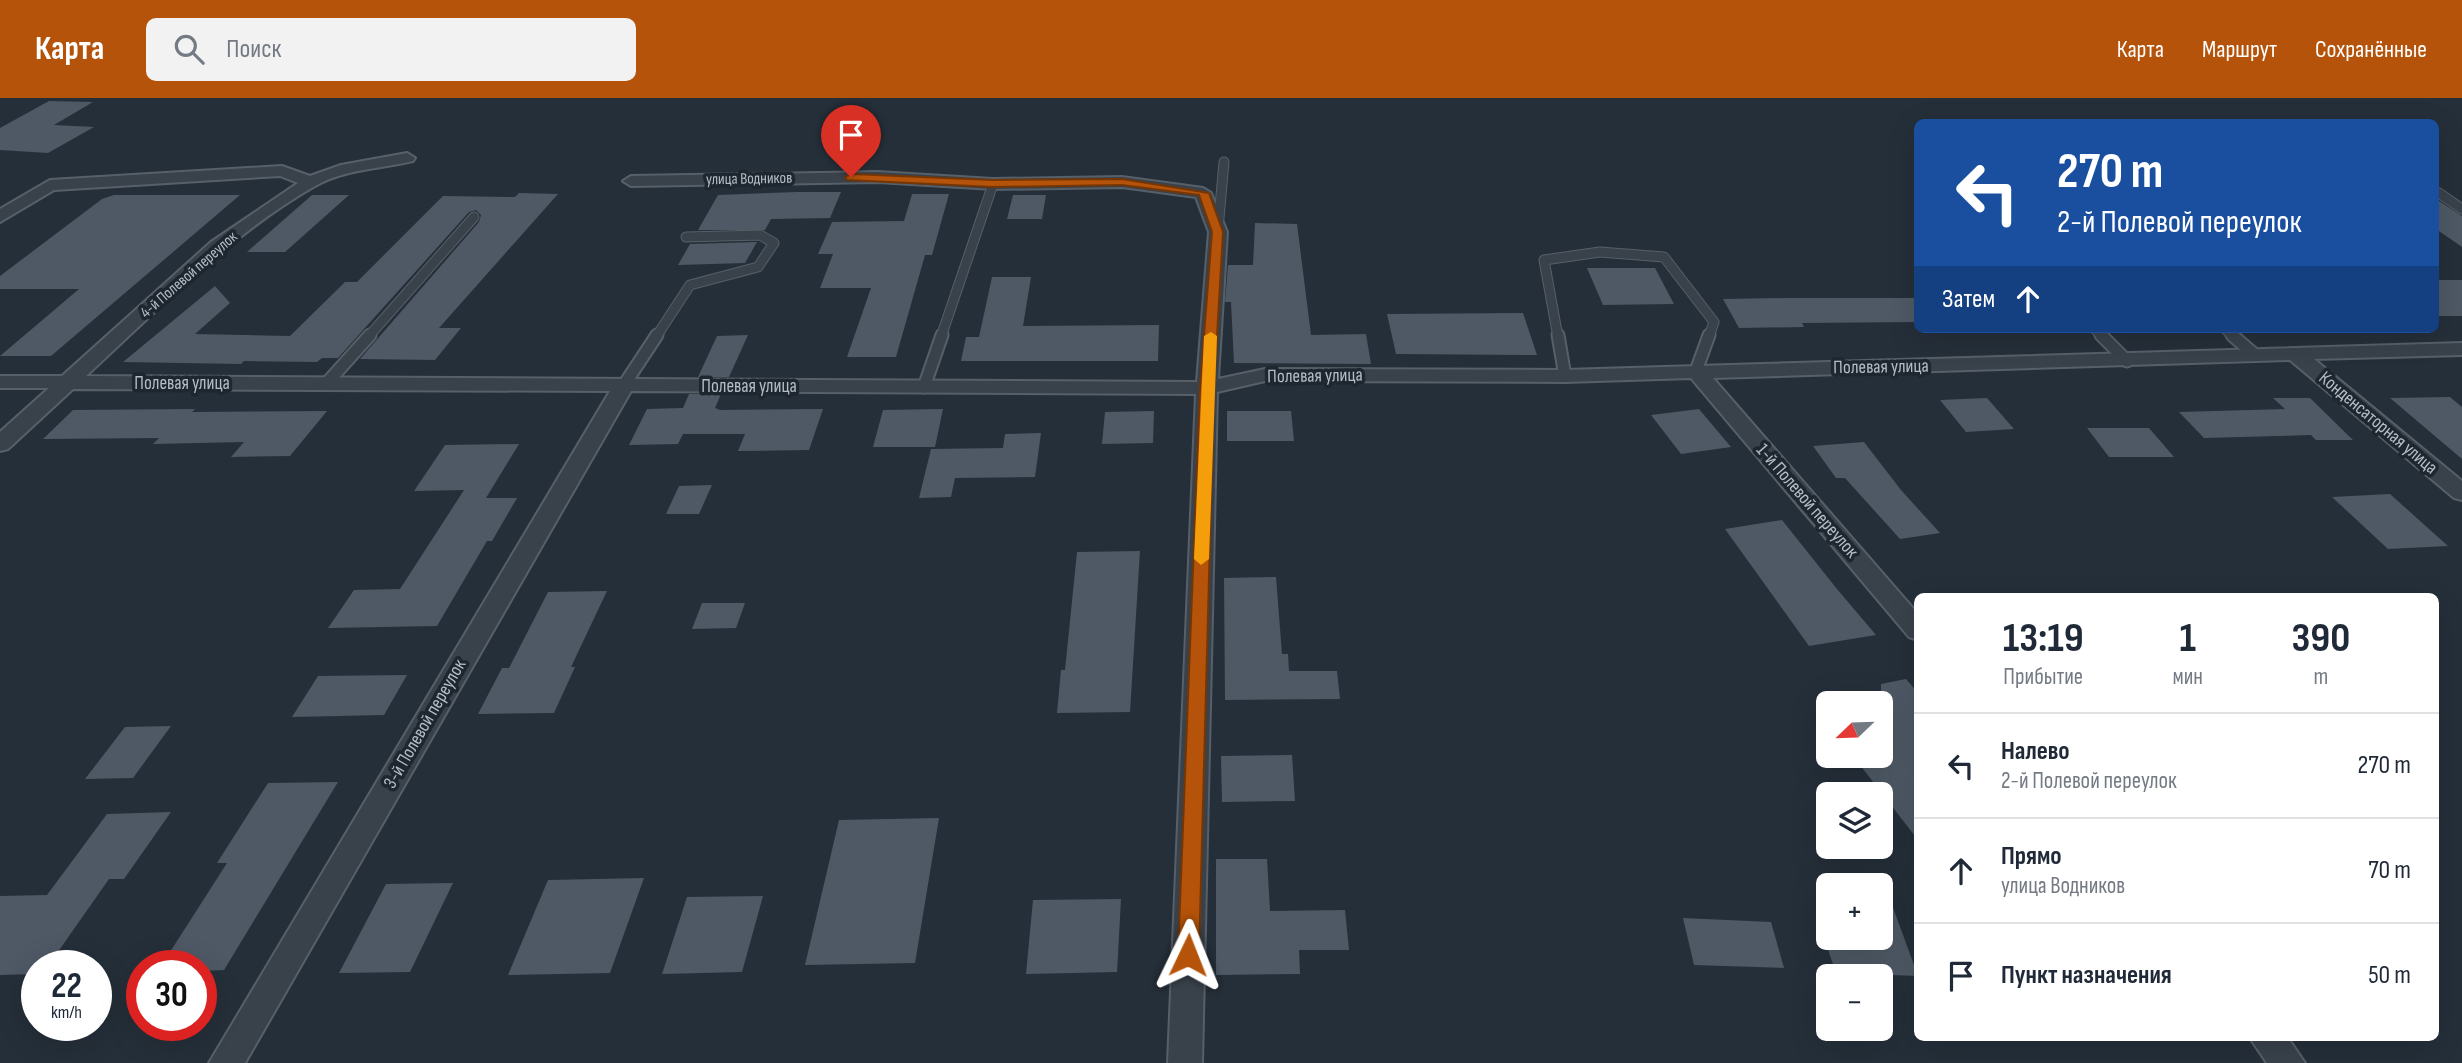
<!DOCTYPE html>
<html lang="ru">
<head>
<meta charset="utf-8">
<style>
	:root { --surface:#fff; --page:#f2f2f3; --text:#1f2937; --muted:#747a83; --line:#e0e1e3; --accent:#b45309 }
	body { margin:0; font-family:"Sofia Sans Condensed",sans-serif; background:var(--page); color:var(--text); height:100vh; display:flex; flex-direction:column; font-size:26px; white-space:nowrap }
	* { box-sizing:border-box; margin:0 }
	p { font-size:23px; color:var(--muted) }
	.icon { flex:none; width:38px; height:38px; fill:none; stroke:currentColor; stroke-width:2; stroke-linecap:round; stroke-linejoin:round }
	.map { position:relative; flex:1; overflow:hidden }
	.details { position:absolute; left:1914px; top:495px; width:525px; height:448px; display:flex; flex-direction:column; background:var(--surface); border-radius:10px; box-shadow:0 7px 28px #0002 }
	.details>* { flex:none }
	.guide { position:absolute; left:1914px; top:21px; width:525px; height:214px; border-radius:10px; box-shadow:0 7px 28px #0002; background:#1a4fa0; color:#fff; overflow:hidden }
	.needle { width:46px; rotate:247deg }
	.controls { position:absolute; left:1816px; top:593px; display:grid; gap:14px }
	.controls a { display:grid; place-items:center; width:77px; height:77px; border-radius:10px; background:var(--surface); box-shadow:0 7px 28px #0002; font-size:35px }
	.speed { position:absolute; left:21px; top:852px; display:flex; gap:14px; font-size:35px; font-weight:700; text-align:center }
	.speed>* { display:grid; place-content:center; width:91px; height:91px; border-radius:50%; background:var(--surface); box-shadow:0 7px 28px #0002; line-height:1 }
	.speed small { font-size:18px; font-weight:400 }
	.speed .limit { border:10px solid #d22; background:#fff; color:#111 }
	.pin { position:absolute; display:grid; place-items:center; width:60px; height:60px; color:#fff; margin:-72px -30px; border-radius:50% 50% 50% 0; rotate:-45deg; box-shadow:0 0 7px #0007 }
	.pin .icon { rotate:45deg }
	.me { position:absolute; width:77px; margin:-38px; rotate:2deg; stroke-linejoin:round; filter:drop-shadow(0 0 5px #0008) }
	.turn { display:flex; align-items:center; gap:24px; height:147px; padding:0 28px; font-size:32px }
	.turn .icon { width:91px; height:91px; stroke-width:2.5 }
	.turn b { display:block; font-size:49px; line-height:60px }
	.then { display:flex; align-items:center; height:66px; padding:0 28px; background:#0003; gap:14px; font-size:26px }
	.eta { display:flex; justify-content:space-evenly; align-items:center; height:119px; text-align:center }
	.eta b { font-size:42px; font-weight:700; line-height:49px }
	ul { padding:0; list-style:none }
	li { display:flex; align-items:center; gap:21px; height:105px; padding:0 28px; border-top:2px solid var(--line) }
	li div { flex:1 }
	li b { display:block; font-size:26px }
	li em { font-style:normal }
	header { display:flex; align-items:center; gap:42px; box-sizing:border-box; height:98px; padding:0 35px; background:var(--accent); color:#fff }
	header strong { font-size:33px }
	nav { display:flex; gap:38px; margin-inline-start:auto; font-size:24px }
	.search { width:490px; height:63px; background:var(--page); display:flex; align-items:center; gap:18px; box-sizing:border-box; padding:0 24px; border-radius:10px; color:var(--muted); font-size:26px }
	.map>svg:first-child { display:block }
	.building { fill:#4e5965 }
	.lines { fill:none; stroke-linecap:round; stroke-linejoin:round }
	.lane-far1-casing { stroke:#575f68; stroke-width:11 }
	.lane-casing { stroke:#575f68; stroke-width:15 }
	.street-casing { stroke:#575f68; stroke-width:4 }
	.lane-far1 { stroke:#39414a; stroke-width:9 }
	.lane { stroke:#39414a; stroke-width:11 }
	.street { fill:#39414a; fill-rule:evenodd }
	.route { fill:#b45309; stroke:#753606; stroke-width:2 }
	.slow { fill:#f59e0b }
	.labels { text-anchor:middle; dominant-baseline:central; stroke-width:7; stroke-linejoin:round; paint-order:stroke }
	.far-street-label { font-size:16px; fill:#b4bcc5; stroke:#1e262f }
	.street-label { font-size:19px; fill:#b4bcc5; stroke:#1e262f }
</style>
</head>
<body>
<header>
<strong>Карта</strong>
<div class="search"><svg class="icon" aria-label="search" viewBox="0 0 24 24"><circle cx="10" cy="10" r="6"/><path d="M15 15l6 6"/></svg>Поиск</div>
<nav><a>Карта</a><a>Маршрут</a><a>Сохранённые</a></nav>
</header>
<div class="map">
<svg width="2462" height="965" viewBox="0 0 2462 965">
	<rect width="100%" height="100%" fill="#252f39"/>
	<path class="building" d="M49,3L93,4L54,27L94,29L48,55L0,52V30Z
		M797,94H841L830,120L771,121L765,132H698L718,97Z
		M519,95L558,96L439,230H461L435,262L360,261L479,124L481,117L476,112L469,114L338,260H322L317,264L244,263L241,266L123,264L215,188L230,205L195,236L290,238L345,184H357L443,98L515,99Z
		M912,96H949L932,157H925L896,259H847L871,190H820L833,156H818L832,124L904,123Z
		M114,97H240L51,258H0L79,191H0V178L102,101Z
		M312,97H349L285,154H247Z
		M1013,97H1046L1042,121H1007Z
		M2436,101L2462,118V149L2436,131Z
		M1255,125L1297,126L1311,237L1366,236L1371,266L1234,265L1231,204H1225L1228,167H1253Z
		M757,144L745,165L678,167L690,146Z
		M1587,170H1655L1674,206L1603,207Z
		M992,179H1031L1023,228L1159,227L1158,263H961L966,239H979Z
		M2436,182H2462V218H2436Z
		M1786,200H1918V224L1802,225L1804,229L1739,230L1723,201Z
		M1523,215L1537,257L1396,256L1387,216Z
		M748,237L729,279H698L717,238Z
		M689,296H721L715,310L720,312L823,311L809,352L738,353L745,336H683L678,346L629,347L647,311L683,310Z
		M2450,299L2462,309V361L2390,300Z
		M1987,300L2014,331L1966,334L1940,302Z
		M2273,300H2310L2353,342H2316L2311,337L2204,340L2179,314L2285,311Z
		M195,311L192,314L327,313L290,358L231,359L244,344L153,346L159,340L43,341L73,312Z
		M943,311L935,349H873L883,312Z
		M1699,311L1731,349L1681,356L1651,317Z
		M1154,313L1153,345L1102,346L1105,314Z
		M1227,313H1291L1294,343H1227Z
		M2087,330H2149L2174,359H2109Z
		M1041,335L1035,379L955,380L951,399L919,400L931,351L1003,350L1005,336Z
		M1864,344L1901,392L1940,435L1900,441L1845,380H1836L1813,348Z
		M519,346L486,400H517L492,443H487L437,528L328,530L354,492L400,491L464,392L414,393L445,347Z
		M712,387L699,416H666L679,388Z
		M2390,396L2448,448L2388,451L2332,399Z
		M1782,422L1837,491L1876,537L1809,548L1725,431Z
		M1140,453L1130,614L1057,615L1061,572H1065L1077,454Z
		M1276,479L1282,556H1288L1289,573H1337L1340,601L1225,602L1224,480Z
		M607,493L571,569H575L554,615L478,616L502,570H509L548,494Z
		M702,505H745L736,530L692,531Z
		M407,577L384,617L292,619L318,578Z
		M1906,581L1918,595V742L1860,667L1881,663V586Z
		M171,628L133,680L85,681L125,629Z
		M1292,657L1295,703L1222,704L1221,658Z
		M338,684L224,872L201,873V868H161L227,765H217L268,685Z
		M171,714L124,781H109L48,868H37V876L0,877V798L47,797L107,716Z
		M939,720L915,865L805,867L839,722Z
		M1216,761H1267L1270,813L1345,812L1349,852H1299L1300,876L1216,877Z
		M644,780L610,875L508,877L548,782Z
		M453,785L410,874L339,875L386,786Z
		M1884,785L1918,878L1836,875L1824,840H1881V786Z
		M763,798L742,874L662,876L687,799Z
		M1121,801L1117,874L1026,876L1033,802Z
		M1683,820L1771,824L1784,870L1694,867Z"/>
	<g class="lines">
		<g class="lane-far1-casing">
			<path id="lane-far1" d="M2439,95L2462,111
				M1218,131L1224,64
				M2095,231L2103,239
				M2225,231L2234,239
				M368,239L474,119
				M656,239L690,187L758,169L774,145L760,137L686,139
				M941,239L993,86
				M1558,239L1544,162L1600,154L1664,159L1714,224L1709,239"/>
		</g>
		<g class="lane-casing">
			<path id="lane" d="M1558,237L1565,278
				M2101,237L2127,263
				M2232,237L2255,257
				M1696,273L1709,237
				M326,286L370,237
				M624,287L657,237
				M924,289L942,237"/>
		</g>
		<g class="street-casing">
			<path id="street" d="M407,55L415,60L413,63C380,71 345,71 315,88C229,137 158,212 86,278L1197,284L1209,134L1196,99L1122,89L993,91L878,84L631,88L623,83L631,78L878,74L993,81L1122,79L1203,90L1211,95L1227,134L1218,281L1265,271L1565,272L2462,245V257L2314,261L2462,383V402L2454,400L2290,262L1713,280L1918,516V542L1909,539L1691,280L1565,284L1265,283L1217,294L1202,965H1168L1196,296L631,293L245,965H209L610,293L73,291L8,351L0,353V334L49,290H0V278H62L211,144L298,85L280,78L54,92L0,124V111L50,82L282,68L310,78L341,67Z
				M2250,940H2288L2305,965H2267Z"/>
		</g>
		<use href="#lane-far1" class="lane-far1"/>
		<use href="#lane" class="lane"/>
		<use href="#street" class="street"/>
	</g>
	<path class="route" d="M851,76L993,82L1122,81L1209,95L1223,134L1214,290L1199,857L1196,863L1188,866L1181,863L1178,857L1200,290L1212,134L1199,97L1122,87L993,89L847,82L845,79Z"/>
	<path class="slow" d="M1211,234L1217,238L1209,461L1201,467L1194,461L1204,238Z"/>
	<g class="labels">
		<g class="far-street-label">
			<text transform="translate(749 81) rotate(-1)">улица Водников</text>
			<text transform="translate(189 177) rotate(-41)">4-й Полевой переулок</text>
		</g>
		<g class="street-label">
			<text transform="translate(1881 269) rotate(-1)">Полевая улица</text>
			<text transform="translate(1315 278) rotate(-1)">Полевая улица</text>
			<text x="182" y="285">Полевая улица</text>
			<text x="749" y="288">Полевая улица</text>
			<text transform="translate(2378 325) rotate(40)">Конденсаторная улица</text>
			<text transform="translate(1807 403) rotate(49)">1-й Полевой переулок</text>
			<text transform="translate(425 626) rotate(-60)">3-й Полевой переулок</text>
		</g>
	</g>
</svg>
<div class="controls">
<a><svg class="needle" viewBox="-14 -14 28 28"><path d="M0-13l5 13h-10z" fill="#e53935"/><path d="M0 13l5-13h-10z" fill="#747a83"/></svg></a>
<a><svg class="icon" aria-label="layers" viewBox="0 0 24 24"><path d="M12 4l9 5-9 5-9-5zM3 14l9 5 9-5"/></svg></a>
<a>+</a>
<a>−</a>
</div>
<div class="speed"><div>22<small>km/h</small></div><div class="limit">30</div></div>
<div class="pin" style="left:851px;top:79px;background:#d93025"><svg class="icon" aria-label="arrive" viewBox="0 0 24 24"><path d="M6 21V4h12l-3 4 3 4H6"/></svg></div>
<svg class="me" style="left:1188px;top:857px" viewBox="-20 -20 40 40"><path d="M0-17L14 15 0 8-14 15z" fill="#b45309" stroke="#fff" stroke-width="4"/></svg>
<div class="guide">
<div class="turn"><svg class="icon" aria-label="left" viewBox="0 0 24 24"><path d="M17 20v-9H6M10 6l-5 5 5 5"/></svg><div><b>270 m</b>2-й Полевой переулок</div></div>
<div class="then">Затем<svg class="icon" aria-label="ahead" viewBox="0 0 24 24"><path d="M12 20V5M6 11l6-6 6 6"/></svg></div>
</div>
<section class="details">
<div class="eta">
<div><b>13:19</b><p>Прибытие</p></div>
<div><b>1</b><p>мин</p></div>
<div><b>390</b><p>m</p></div>
</div>
<ul>
<li><svg class="icon" aria-label="left" viewBox="0 0 24 24"><path d="M17 20v-9H6M10 6l-5 5 5 5"/></svg><div><b>Налево</b><p>2-й Полевой переулок</p></div><em>270 m</em></li>
<li><svg class="icon" aria-label="ahead" viewBox="0 0 24 24"><path d="M12 20V5M6 11l6-6 6 6"/></svg><div><b>Прямо</b><p>улица Водников</p></div><em>70 m</em></li>
<li><svg class="icon" aria-label="arrive" viewBox="0 0 24 24"><path d="M6 21V4h12l-3 4 3 4H6"/></svg><div><b>Пункт назначения</b></div><em>50 m</em></li>
</ul>
</section>
</div>
</body>
</html>
